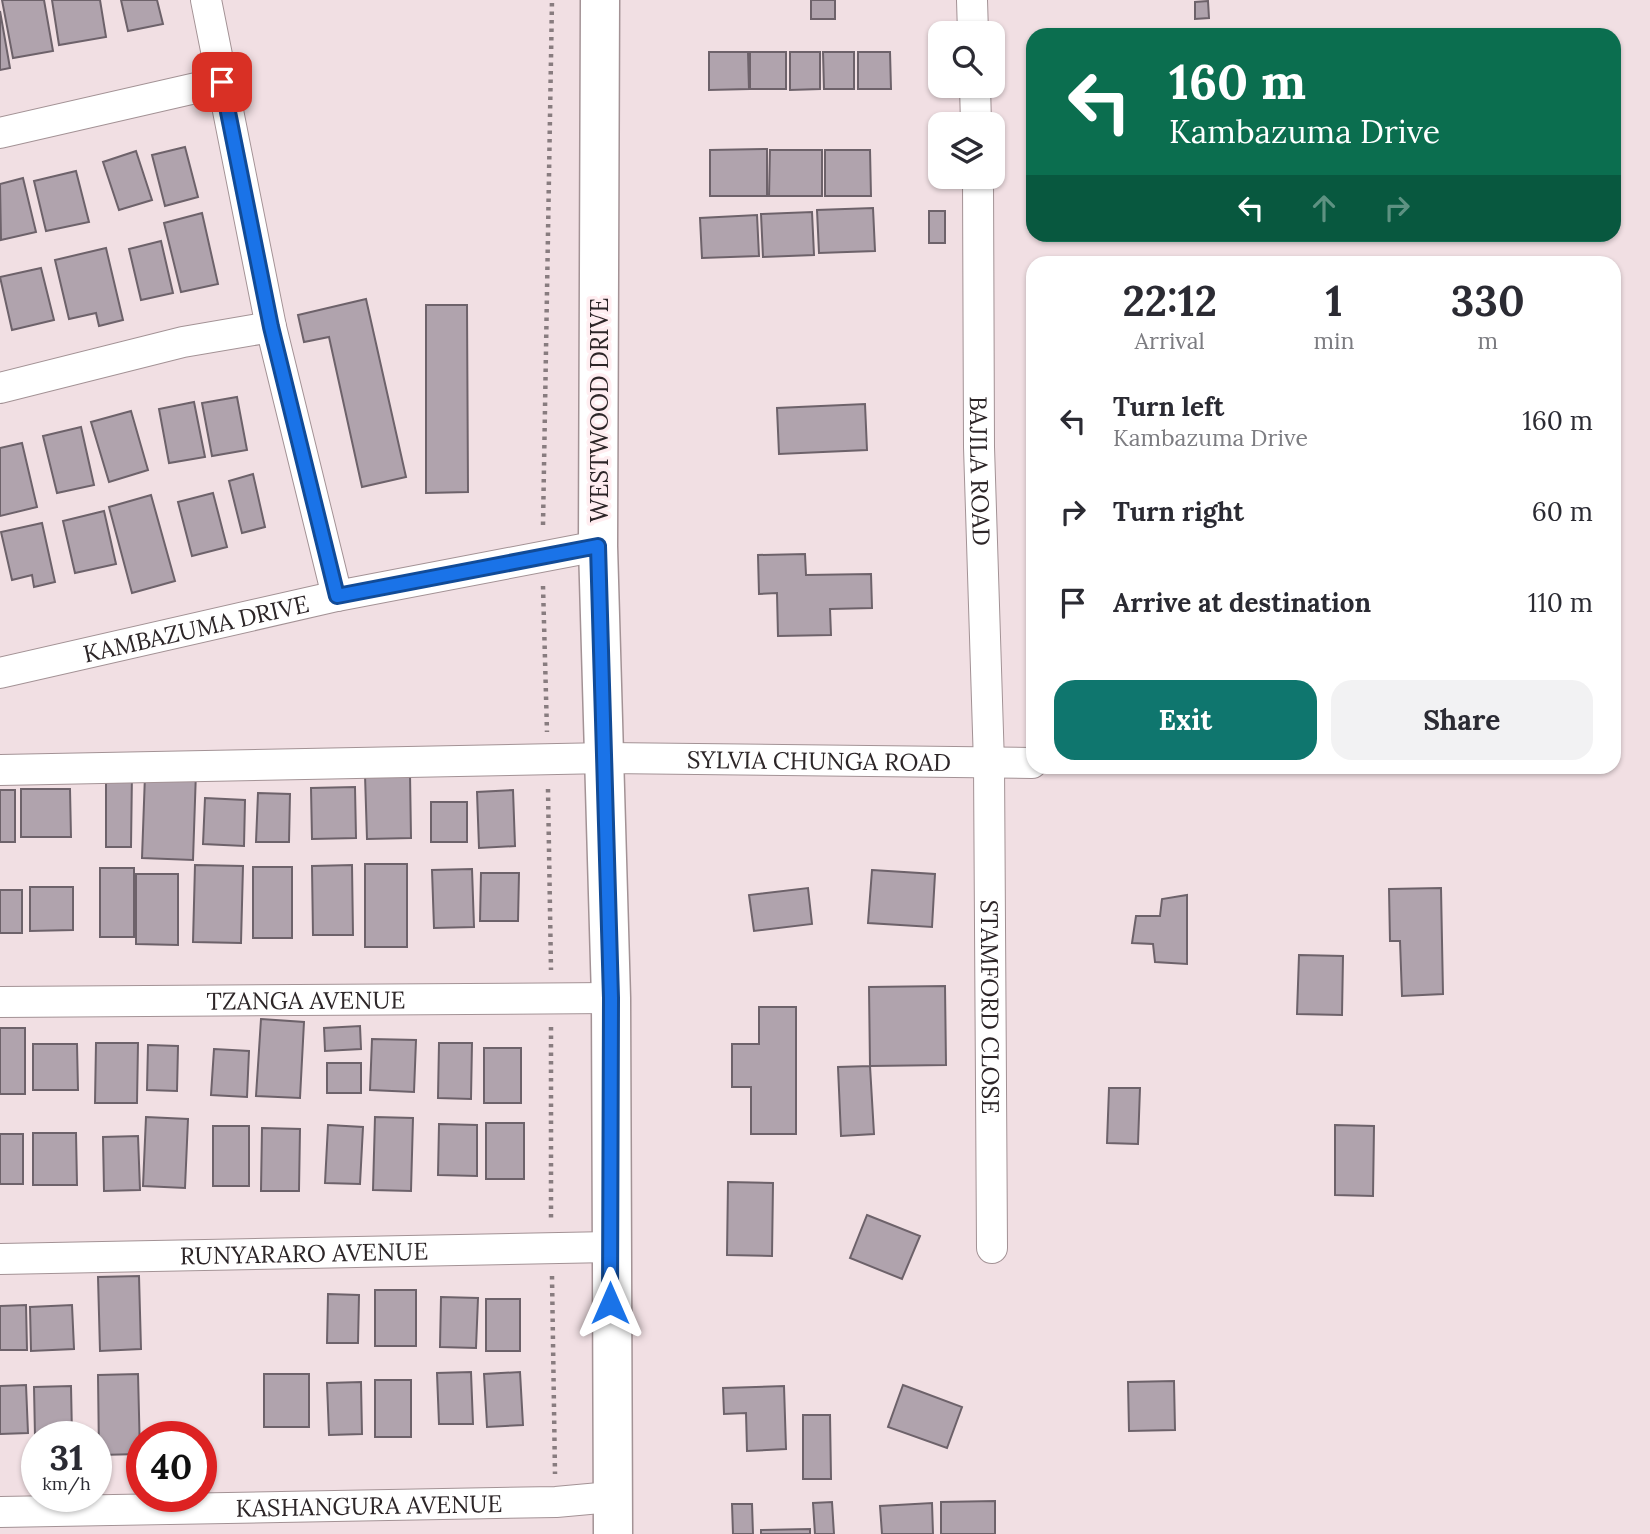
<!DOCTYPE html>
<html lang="en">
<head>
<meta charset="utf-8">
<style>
	:root { --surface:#fff; --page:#f2f2f3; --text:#2b2b33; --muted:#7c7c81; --accent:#0f766e }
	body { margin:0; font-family:Lora,serif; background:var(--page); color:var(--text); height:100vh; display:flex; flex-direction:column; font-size:26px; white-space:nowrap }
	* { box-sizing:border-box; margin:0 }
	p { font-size:23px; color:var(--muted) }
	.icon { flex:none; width:38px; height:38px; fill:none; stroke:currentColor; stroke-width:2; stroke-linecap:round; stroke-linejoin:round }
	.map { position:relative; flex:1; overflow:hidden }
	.details { position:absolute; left:1026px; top:256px; width:595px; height:518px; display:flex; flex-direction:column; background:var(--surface); border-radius:21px; box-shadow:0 2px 5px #0004 }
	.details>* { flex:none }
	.guide { position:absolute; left:1026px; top:28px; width:595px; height:214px; border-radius:21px; box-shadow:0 2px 5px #0004; background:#0b6e4f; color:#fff; overflow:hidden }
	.fabs { position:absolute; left:928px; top:21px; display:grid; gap:14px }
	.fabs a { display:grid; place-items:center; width:77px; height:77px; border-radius:14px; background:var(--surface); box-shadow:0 2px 5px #0004; font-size:35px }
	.speed { position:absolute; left:21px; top:1421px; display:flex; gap:14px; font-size:35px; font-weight:700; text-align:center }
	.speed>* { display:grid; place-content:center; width:91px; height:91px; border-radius:50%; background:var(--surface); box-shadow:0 2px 5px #0004; line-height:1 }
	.speed small { font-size:18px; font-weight:400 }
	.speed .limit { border:10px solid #d22; background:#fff; color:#111 }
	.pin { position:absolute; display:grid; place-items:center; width:60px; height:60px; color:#fff; margin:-30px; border-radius:14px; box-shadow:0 4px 10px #0006 }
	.me { position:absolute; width:77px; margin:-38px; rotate:0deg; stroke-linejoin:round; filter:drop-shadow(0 0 5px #0008) }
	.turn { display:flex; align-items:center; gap:24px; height:147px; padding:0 28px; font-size:32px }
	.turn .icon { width:91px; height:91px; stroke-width:2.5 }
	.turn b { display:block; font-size:49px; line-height:60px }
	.lanes { display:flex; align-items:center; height:66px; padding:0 28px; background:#0003; justify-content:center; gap:35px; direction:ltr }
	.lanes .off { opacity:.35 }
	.eta { display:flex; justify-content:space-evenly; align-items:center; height:119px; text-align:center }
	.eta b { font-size:42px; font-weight:700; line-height:49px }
	.primary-button { display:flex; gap:14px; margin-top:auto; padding:14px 28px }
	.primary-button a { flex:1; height:80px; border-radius:21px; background:var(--accent); color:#fff; font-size:28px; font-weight:700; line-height:80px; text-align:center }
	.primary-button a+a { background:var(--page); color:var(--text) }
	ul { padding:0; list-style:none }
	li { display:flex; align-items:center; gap:21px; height:91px; padding:0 28px }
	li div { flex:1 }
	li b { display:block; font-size:26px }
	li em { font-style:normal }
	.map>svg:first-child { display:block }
	.building { fill:#b0a3ad; stroke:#6d626a; stroke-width:2 }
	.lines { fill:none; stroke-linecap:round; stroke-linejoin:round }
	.street-casing { stroke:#a39295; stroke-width:32 }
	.secondary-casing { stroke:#a39295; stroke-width:41 }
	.path { stroke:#887c7f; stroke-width:4.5; stroke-dasharray:3.5 5; stroke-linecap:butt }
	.street { stroke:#fff; stroke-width:30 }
	.secondary { stroke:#fff; stroke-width:38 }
	.route-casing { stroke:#114b97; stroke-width:18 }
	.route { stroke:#1a73e8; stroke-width:12 }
	.labels { text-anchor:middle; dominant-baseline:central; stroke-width:7; stroke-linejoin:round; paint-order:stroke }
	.street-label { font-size:24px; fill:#2c2527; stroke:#ffedf0 }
</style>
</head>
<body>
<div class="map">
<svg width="1650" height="1534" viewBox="0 0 1650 1534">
	<rect width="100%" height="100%" fill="#f1dfe3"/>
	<path class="building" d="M2,0H44L53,51L13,58Z
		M52,0H100L106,37L59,45Z
		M121,0H157L163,24L128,31Z
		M811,0H835V19H811Z
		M1208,1L1209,18L1195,19V2Z
		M0,11L10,68L0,70Z
		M709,52H748L749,89L709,90Z
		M750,52H786V89H750Z
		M790,52H820V89L790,90Z
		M823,52H854V89H824Z
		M858,52H890L891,89H858Z
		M185,147L198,197L165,206L152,155Z
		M767,149V196H710V150Z
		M770,150H822V196H769Z
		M825,150H870L871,196H825Z
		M136,151L152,200L119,210L103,162Z
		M76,171L89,222L46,231L34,181Z
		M23,178L36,232L1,240L0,184Z
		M873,208L875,251L819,253L817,210Z
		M929,211H945V243H929Z
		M812,212L814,255L763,257L761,214Z
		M202,213L218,284L181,292L164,223Z
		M757,215L759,256L702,258L700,218Z
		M161,241L173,293L141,300L129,249Z
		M106,248L123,320L99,326L96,313L69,319L55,260Z
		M41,268L54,320L12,330L0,277Z
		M366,299L406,477L362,487L329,337L304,342L298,315Z
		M426,305H467L468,492L426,493Z
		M237,397L247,450L212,456L202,403Z
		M194,402L205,457L169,463L159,409Z
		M865,404L867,450L779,454L777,408Z
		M131,411L148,470L109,482L91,422Z
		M81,427L94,485L57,493L43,436Z
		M22,443L37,507L0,516V448Z
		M253,474L265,527L242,533L229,481Z
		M213,493L227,547L192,556L178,502Z
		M151,495L175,581L132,593L109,507Z
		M104,511L116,564L75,573L63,521Z
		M42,523L55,582L34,587L32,575L12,580L1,532Z
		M805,554L806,575L871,574L872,608L830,609L831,635L778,636L777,593L759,594L758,555Z
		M196,771L193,860L142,858L145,775Z
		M106,772H132L131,847H106Z
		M410,774L411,838L367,839L365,775Z
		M355,787L356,838L312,839L311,788Z
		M21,789H70L71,837H21Z
		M0,790H15V842H0Z
		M513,790L515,846L479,848L477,792Z
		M258,793L290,794L289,842H256Z
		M205,798L245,800L244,846L203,844Z
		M431,802H467V842H431Z
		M365,864H407V947H365Z
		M195,865L243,866L241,943L193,942Z
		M352,865L353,935H313L312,866Z
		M253,867H292V938H253Z
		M100,868H134V937H100Z
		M472,869L474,927L434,928L432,870Z
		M872,870L935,874L932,927L868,923Z
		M481,873H519L518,921H480Z
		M136,874H178V945L136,944Z
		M30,887H73V930L30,931Z
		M808,888L812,924L754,931L749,895Z
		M1441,888L1443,994L1402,996L1400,941H1390L1389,889Z
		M0,890H22V933H0Z
		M1187,895V964L1155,962L1153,944L1132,943L1136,916H1160L1162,899Z
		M1299,955L1343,956L1342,1015L1297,1014Z
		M945,986L946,1065L870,1066L869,987Z
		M759,1007H796V1134H751V1087H732V1044H759Z
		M261,1019L304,1022L300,1098L256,1096Z
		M360,1026L361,1049L325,1051L324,1028Z
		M0,1028H25V1094H0Z
		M372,1039L416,1040L414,1092L370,1090Z
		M96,1043H138L137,1103H95Z
		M439,1043H472L471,1099L438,1098Z
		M33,1044H77L78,1090H33Z
		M148,1045L178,1046L177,1091L147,1090Z
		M484,1048H521V1103H484Z
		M214,1049L249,1051L247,1097L211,1095Z
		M327,1063H361V1093H327Z
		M870,1066L874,1134L841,1136L838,1067Z
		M1109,1088H1140L1138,1144L1107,1143Z
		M146,1117L188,1119L185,1188L143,1186Z
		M375,1117L413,1118L411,1191L373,1190Z
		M486,1123H524V1179H486Z
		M439,1124L477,1125V1176L438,1175Z
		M328,1125L363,1127L360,1184L325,1183Z
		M1335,1125L1374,1126L1373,1196L1335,1195Z
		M213,1126H249V1186H213Z
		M262,1128L300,1129L299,1191H261Z
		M33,1133H76L77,1185H33Z
		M0,1134H23V1184H0Z
		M138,1136L140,1190L104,1191L103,1137Z
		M728,1182L773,1183L772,1256L727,1255Z
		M867,1215L920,1236L902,1279L850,1258Z
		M139,1276L141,1349L100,1351L98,1277Z
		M375,1290H416V1346H375Z
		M328,1294L359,1295L358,1343H327Z
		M441,1297L478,1298L476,1348L440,1347Z
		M486,1299H520V1351H486Z
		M26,1305L27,1350H0V1306Z
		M72,1305L74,1349L31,1351L30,1307Z
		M471,1372L473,1424H439L437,1373Z
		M520,1372L523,1425L487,1427L484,1374Z
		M138,1374L140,1454L99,1455L98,1375Z
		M264,1374H309V1427H264Z
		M375,1380H411V1437H375Z
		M1174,1381L1175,1430L1129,1431L1128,1382Z
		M361,1382L362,1434L329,1435L327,1383Z
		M26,1385L28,1433L0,1434V1386Z
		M903,1385L962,1407L947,1448L888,1427Z
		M71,1386L72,1435L35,1436L34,1387Z
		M784,1386L786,1449L747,1451L746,1413L724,1414L723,1388Z
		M803,1415H830L831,1479H803Z
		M995,1501V1534H941V1502Z
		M832,1502L834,1534H815L813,1503Z
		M932,1503L933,1534H882L880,1506Z
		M732,1504H752L753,1534H733Z
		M810,1529V1534H761V1530Z"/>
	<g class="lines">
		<g class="street-casing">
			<g id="street">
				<path d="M206,0L271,327L337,596"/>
				<path d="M972,0L973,33"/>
				<path d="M975,86L976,124"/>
				<path d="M0,133L222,82"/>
				<path id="s1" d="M978,177L979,447L989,764L992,1248"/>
				<path d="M0,388L183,342L271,327"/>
				<path id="s2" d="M0,673L337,596L598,546"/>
				<path id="s3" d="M0,770L607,758L1032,763"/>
				<path id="s4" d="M0,1002L611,998"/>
				<path id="s5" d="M0,1259L610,1247"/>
				<path id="s6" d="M0,1512L556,1502L611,1497"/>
			</g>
		</g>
		<g class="secondary-casing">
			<path id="secondary" d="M600,0L598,546L611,998L613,1534"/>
		</g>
		<path class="path" d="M543,525L552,0
			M543,586L547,732
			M548,789L551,970
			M551,1027V1218
			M552,1276L555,1474"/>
		<use href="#street" class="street"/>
		<use href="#secondary" class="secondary"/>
	</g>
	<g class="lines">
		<g class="route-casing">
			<path id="route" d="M222,82L271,327L337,596L598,546L611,998L610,1303"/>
		</g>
		<use href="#route" class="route"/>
	</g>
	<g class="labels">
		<g class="street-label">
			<text transform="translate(599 410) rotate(-90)">WESTWOOD DRIVE</text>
			<text stroke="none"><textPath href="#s1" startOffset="294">BAJILA ROAD</textPath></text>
			<text stroke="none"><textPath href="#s2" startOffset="201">KAMBAZUMA DRIVE</textPath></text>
			<text stroke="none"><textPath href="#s3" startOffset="819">SYLVIA CHUNGA ROAD</textPath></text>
			<text stroke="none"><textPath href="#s4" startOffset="306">TZANGA AVENUE</textPath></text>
			<text stroke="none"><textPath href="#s1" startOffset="830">STAMFORD CLOSE</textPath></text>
			<text stroke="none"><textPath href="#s5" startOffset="304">RUNYARARO AVENUE</textPath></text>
			<text stroke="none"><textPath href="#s6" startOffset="369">KASHANGURA AVENUE</textPath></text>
		</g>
	</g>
</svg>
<div class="fabs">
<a><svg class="icon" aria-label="search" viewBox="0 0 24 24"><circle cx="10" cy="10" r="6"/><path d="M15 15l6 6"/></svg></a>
<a><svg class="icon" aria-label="layers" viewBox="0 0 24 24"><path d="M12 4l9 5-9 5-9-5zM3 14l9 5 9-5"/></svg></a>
</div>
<div class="speed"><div>31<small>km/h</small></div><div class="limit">40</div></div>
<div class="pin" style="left:222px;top:82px;background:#d93025"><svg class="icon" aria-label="arrive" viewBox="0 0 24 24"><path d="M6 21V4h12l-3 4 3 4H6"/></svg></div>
<svg class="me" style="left:610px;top:1303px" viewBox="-20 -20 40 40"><path d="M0-17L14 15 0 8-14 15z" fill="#1a73e8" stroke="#fff" stroke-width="4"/></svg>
<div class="guide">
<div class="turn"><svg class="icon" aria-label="left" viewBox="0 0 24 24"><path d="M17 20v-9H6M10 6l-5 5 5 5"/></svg><div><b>160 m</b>Kambazuma Drive</div></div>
<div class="lanes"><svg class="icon" aria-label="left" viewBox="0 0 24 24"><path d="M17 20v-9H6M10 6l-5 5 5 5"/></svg><svg class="icon off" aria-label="ahead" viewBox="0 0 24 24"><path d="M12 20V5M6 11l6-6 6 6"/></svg><svg class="icon off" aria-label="right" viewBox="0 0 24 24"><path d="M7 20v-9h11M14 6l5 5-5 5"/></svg></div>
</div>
<section class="details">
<div class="eta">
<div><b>22:12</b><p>Arrival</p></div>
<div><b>1</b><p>min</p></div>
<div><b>330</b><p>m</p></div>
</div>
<ul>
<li><svg class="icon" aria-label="left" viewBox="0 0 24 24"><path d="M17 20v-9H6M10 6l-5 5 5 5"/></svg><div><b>Turn left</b><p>Kambazuma Drive</p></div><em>160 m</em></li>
<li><svg class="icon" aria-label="right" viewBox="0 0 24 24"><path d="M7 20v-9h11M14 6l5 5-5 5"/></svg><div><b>Turn right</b></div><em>60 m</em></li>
<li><svg class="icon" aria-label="arrive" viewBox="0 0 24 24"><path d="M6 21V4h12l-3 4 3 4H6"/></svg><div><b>Arrive at destination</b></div><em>110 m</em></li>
</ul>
<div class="primary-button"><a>Exit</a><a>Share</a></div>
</section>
</div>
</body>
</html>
